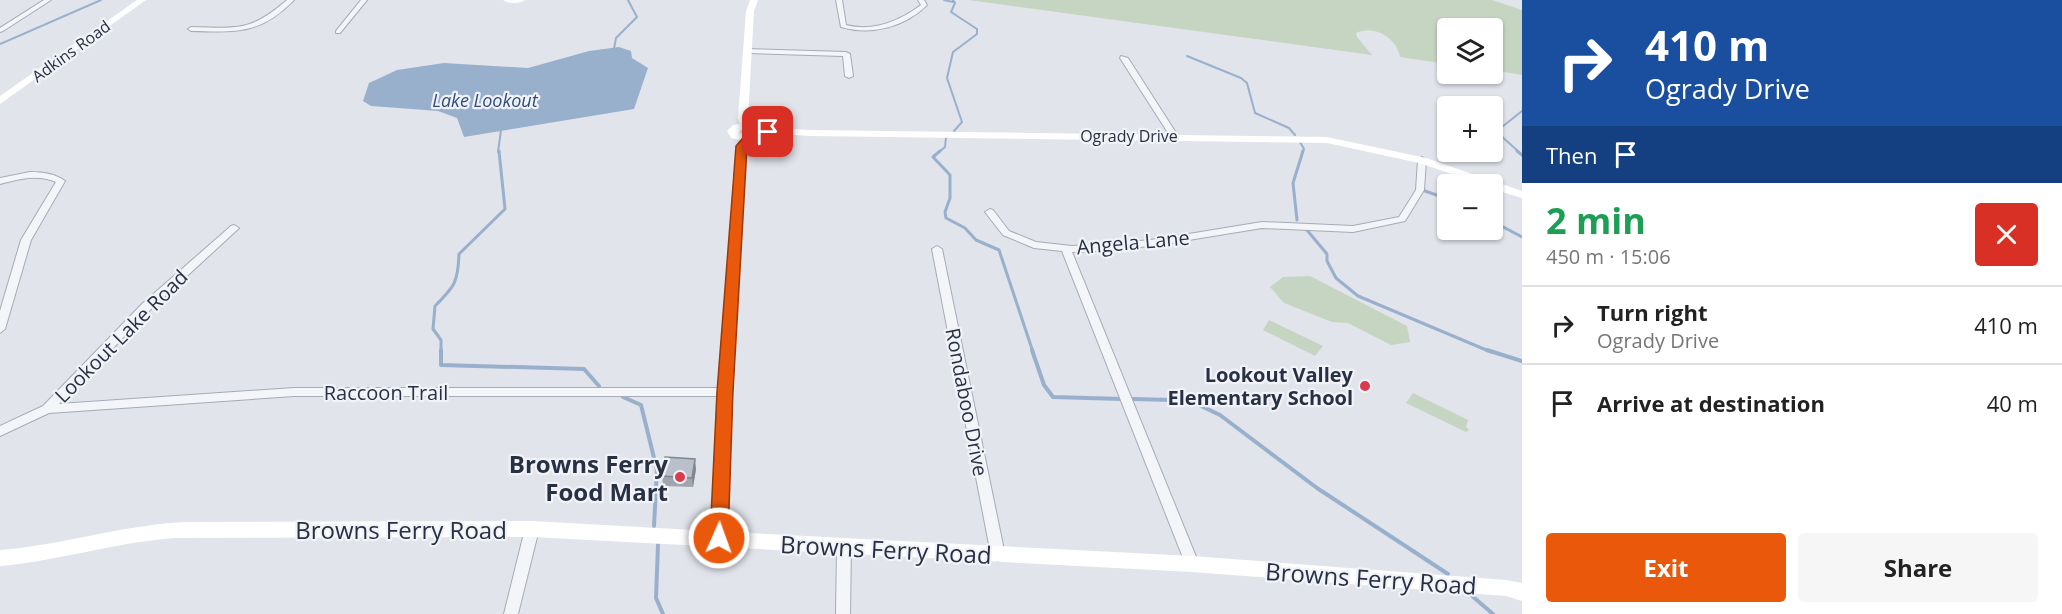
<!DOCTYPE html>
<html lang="en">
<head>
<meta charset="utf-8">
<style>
	:root { --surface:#fff; --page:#f6f6f6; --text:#222; --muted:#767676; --line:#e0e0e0; --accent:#ea580c }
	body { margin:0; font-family:"Open Sans",sans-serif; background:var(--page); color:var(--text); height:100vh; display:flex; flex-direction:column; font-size:22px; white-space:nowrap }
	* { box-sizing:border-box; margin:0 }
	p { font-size:20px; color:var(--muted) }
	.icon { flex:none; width:33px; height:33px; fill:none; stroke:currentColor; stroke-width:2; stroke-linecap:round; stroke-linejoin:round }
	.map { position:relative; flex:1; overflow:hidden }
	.side { display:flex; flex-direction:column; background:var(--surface); width:540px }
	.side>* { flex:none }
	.banner { background:#1a4fa0; color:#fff; overflow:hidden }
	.tools { position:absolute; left:1437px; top:18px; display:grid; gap:12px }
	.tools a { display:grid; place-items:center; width:66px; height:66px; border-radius:6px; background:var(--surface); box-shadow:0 2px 4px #0004; font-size:30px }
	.pin { position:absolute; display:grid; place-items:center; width:51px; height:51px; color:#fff; margin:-26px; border-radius:12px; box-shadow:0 3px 9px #0006 }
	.me { position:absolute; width:66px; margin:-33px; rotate:2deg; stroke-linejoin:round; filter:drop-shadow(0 0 4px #0008) }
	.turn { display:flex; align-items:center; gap:21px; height:126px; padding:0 24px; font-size:27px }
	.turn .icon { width:78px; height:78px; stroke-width:2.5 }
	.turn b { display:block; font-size:42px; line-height:51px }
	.then { display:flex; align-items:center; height:57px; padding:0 24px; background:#0003; gap:12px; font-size:22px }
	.round { display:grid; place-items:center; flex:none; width:63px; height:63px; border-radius:6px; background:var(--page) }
	.headline { display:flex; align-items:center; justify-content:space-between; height:102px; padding:0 24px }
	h1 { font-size:36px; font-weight:700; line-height:45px; color:#1e9e55 }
	.cta { display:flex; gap:12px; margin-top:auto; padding:12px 24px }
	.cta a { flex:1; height:69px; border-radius:6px; background:var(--accent); color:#fff; font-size:24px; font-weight:700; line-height:69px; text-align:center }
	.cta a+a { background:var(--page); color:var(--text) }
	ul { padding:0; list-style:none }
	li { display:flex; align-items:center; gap:18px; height:78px; padding:0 24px; border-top:2px solid var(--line) }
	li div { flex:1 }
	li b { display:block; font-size:22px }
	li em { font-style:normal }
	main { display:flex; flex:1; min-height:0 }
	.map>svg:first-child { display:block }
	.green { fill:#c5d5c1 }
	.water { fill:#99b0cd }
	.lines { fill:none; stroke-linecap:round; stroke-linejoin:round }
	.stream-far2 { stroke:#99b0cd; stroke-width:2 }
	.stream-far1 { stroke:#99b0cd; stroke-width:3 }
	.stream { stroke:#99b0cd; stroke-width:4 }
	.street-casing { stroke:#a6abb6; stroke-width:2 }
	.street { fill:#f4f5f8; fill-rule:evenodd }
	.secondary { fill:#fff; fill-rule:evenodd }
	.wall { fill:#a0a5af }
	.shaded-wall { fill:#82868e }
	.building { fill:#bac0cb; stroke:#82868e; stroke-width:1.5 }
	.route { fill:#ea580c; stroke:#983908; stroke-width:1.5 }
	.poi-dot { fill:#d93d4d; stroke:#f1f3f8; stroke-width:2 }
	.labels { text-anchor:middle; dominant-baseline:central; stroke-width:4.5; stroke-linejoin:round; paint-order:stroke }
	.far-street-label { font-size:16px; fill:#283144; stroke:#f1f3f8 }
	.far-water-label { font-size:18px; font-style:italic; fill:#2e4d7b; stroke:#f1f3f8 }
	.street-label { font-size:20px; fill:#283144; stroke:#f1f3f8 }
	.poi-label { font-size:20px; font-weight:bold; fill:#283144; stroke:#f1f3f8; text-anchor:end }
	.near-poi-label { font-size:24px; font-weight:bold; fill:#283144; stroke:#f1f3f8; text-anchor:end }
	.near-street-label { font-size:24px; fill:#283144; stroke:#f1f3f8 }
</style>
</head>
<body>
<main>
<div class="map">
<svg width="1522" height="614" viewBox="0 0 1522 614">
	<rect width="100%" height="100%" fill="#e1e4eb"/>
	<path class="green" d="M969,0H1492L1522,10V75L1493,70L1492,28H1448L1447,64L1400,57C1397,38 1374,24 1356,33L1357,37L1372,55Z
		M1310,276L1407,326L1410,342L1391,345L1348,323L1332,322L1284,303L1270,287L1283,277Z
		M1269,320L1323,346L1315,356L1263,330Z
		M1413,393L1468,420L1466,427L1469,430L1466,432L1406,403Z"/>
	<path class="water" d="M619,47L631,51L632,58L648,68L634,109L464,137L457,118L438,111L371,106L363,101L369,83L397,70L444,63L528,68L589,51Z"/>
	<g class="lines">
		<path class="stream-far2" d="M944,0L953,2
			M953,0L955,3L951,12L977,29V34L953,52L947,78L962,122L954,131
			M0,44L101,0
			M614,49L616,38L637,17L628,0
			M1187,56L1241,78L1247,83L1255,113L1289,128L1295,135
			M1300,142L1304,149L1302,152
			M498,152L501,130
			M939,152L945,147L946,137
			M1519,152L1499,134L1502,127L1522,111"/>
		<path class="stream-far1" d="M940,151L933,157L950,175V198L945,212L946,218L965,228L976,240L999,250L1033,352
			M1517,151L1522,155
			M1425,191L1448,199
			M1297,220L1293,183L1303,151
			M1492,221L1522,237
			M1306,229L1327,254V261L1336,278L1358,296L1491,352
			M441,352V340L433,329L435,306C455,286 458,282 459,254L505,209L499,151"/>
		<path class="stream" d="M441,350V365L584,369L599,386
			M1032,350L1044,385L1053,397L1122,399
			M1487,350L1522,361
			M623,397L641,405L657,470L654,526
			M1133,399L1172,400L1199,405L1220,415L1317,488L1448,574
			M658,545L656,598L663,614
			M1471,595L1493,614"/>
		<g class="street-casing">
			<path id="street" d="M44,0H51L3,31L0,32V28Z
				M287,0H294C260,35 236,32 191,31L188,29L191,27C238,28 250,32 287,0Z
				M361,0H367L340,33H336V31Z
				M836,0H842L846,25C873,32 900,21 921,5L918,0H924L927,5C905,27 871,36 841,27Z
				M745,49L846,52L850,54L853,76L849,78L845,76L843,56L748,53L744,51Z
				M1121,56L1128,58L1178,136L1177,138H1171L1170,136L1120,58Z
				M1422,157L1426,160L1424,190L1405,221L1353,232L1262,228L1158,245L1114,250L1072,252L1199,564L1197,568L1192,570L1187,568L1062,251L1034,248L1003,235L985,212L990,209L993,210L1009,231L1036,242L1072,246L1114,244L1158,239L1262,222L1353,226L1399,217L1416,190L1418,160Z
				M30,172C43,172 56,174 65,181L31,240L5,329L0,333V311L21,240L56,182C37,174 19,179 0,184V178Z
				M234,225L239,228L237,230L150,310L59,404L294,388H725L729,389L731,392L729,395L725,396H294L49,413L0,436V426L43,406L142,304L231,226Z
				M937,246L942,249L1005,555L1003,559L998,561L993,559L991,555L932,249Z
				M532,523L537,525L539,529L518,614H504L525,529L527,525Z
				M844,541L849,543L851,547L850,614H836L837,547L839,543Z"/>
		</g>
		<use href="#street" class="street"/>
		<path class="secondary" d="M137,0H146L0,104V96Z
			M503,0H525C520,4 508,4 503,0Z
			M750,0H758L754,11L748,118L752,127L811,130L1327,137L1426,158L1522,191V198L1492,189V184H1482L1419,163L1327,143L811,136L757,133L747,146L744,180L728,532L1192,556L1506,580L1522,583V601L1506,596L1192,572L532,537L175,538C116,542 59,561 0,566V550C63,545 122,525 186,522L532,521L711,531L732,180L737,146L740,140L731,138L727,131L733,125L740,124L738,118L746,11ZM740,130H744L746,132L739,134Z"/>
	</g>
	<path class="wall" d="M696,469L693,487L663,486L662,476Z"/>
	<path class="shaded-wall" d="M695,459L696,469L693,487L692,478Z"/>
	<path class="building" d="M665,457L695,459L692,478L662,476Z"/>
	<path class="route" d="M768,129L772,130V134L755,137L747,147L733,392L728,538L725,544L719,546L713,544L710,538L717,392L736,146L748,132Z"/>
	<g class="poi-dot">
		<circle cx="1365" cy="386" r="6"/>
		<circle cx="680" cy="477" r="6"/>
	</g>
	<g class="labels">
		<g class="far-street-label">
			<text transform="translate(71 51) rotate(-36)">Adkins Road</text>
			<text x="1129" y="136">Ogrady Drive</text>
		</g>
		<g class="far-water-label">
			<text x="485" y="100">Lake Lookout</text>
		</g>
		<g class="street-label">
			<text transform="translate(1133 242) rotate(-5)">Angela Lane</text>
			<text transform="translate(121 336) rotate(-45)">Lookout Lake Road</text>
			<text x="386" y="392">Raccoon Trail</text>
			<text transform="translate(967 402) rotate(79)">Rondaboo Drive</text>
		</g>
		<g class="poi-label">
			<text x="1353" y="374">Lookout Valley<tspan x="1353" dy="23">Elementary School</tspan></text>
		</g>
		<g class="near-poi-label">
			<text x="668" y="463">Browns Ferry<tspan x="668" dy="28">Food Mart</tspan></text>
		</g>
		<g class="near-street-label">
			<text x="401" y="529">Browns Ferry Road</text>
			<text transform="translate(886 549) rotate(3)">Browns Ferry Road</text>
			<text transform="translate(1371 578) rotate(4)">Browns Ferry Road</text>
		</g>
	</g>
</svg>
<div class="tools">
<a><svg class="icon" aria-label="layers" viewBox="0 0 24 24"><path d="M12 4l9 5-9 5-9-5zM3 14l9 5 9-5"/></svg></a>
<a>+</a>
<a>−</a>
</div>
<div class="pin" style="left:768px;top:132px;background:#d93025"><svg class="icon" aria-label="arrive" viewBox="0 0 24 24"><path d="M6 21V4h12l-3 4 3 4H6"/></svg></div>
<svg class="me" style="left:719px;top:538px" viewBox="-20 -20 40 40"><circle r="17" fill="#ea580c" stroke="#fff" stroke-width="3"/><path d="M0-11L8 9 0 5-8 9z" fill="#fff"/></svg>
</div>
<section class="side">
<div class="banner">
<div class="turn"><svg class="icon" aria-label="right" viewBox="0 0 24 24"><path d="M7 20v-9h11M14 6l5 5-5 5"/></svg><div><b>410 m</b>Ogrady Drive</div></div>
<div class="then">Then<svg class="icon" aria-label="arrive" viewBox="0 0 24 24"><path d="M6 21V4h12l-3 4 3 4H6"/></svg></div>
</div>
<div class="headline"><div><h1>2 min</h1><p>450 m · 15:06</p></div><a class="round" style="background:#d93025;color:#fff"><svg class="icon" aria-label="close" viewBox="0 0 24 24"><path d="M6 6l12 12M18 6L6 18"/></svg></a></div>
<ul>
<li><svg class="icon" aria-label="right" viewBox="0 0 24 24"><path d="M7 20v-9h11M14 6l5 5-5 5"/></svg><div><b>Turn right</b><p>Ogrady Drive</p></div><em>410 m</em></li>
<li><svg class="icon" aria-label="arrive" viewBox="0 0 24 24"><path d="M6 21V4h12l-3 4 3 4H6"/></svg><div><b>Arrive at destination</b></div><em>40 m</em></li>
</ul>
<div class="cta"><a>Exit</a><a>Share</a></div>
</section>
</main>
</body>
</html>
